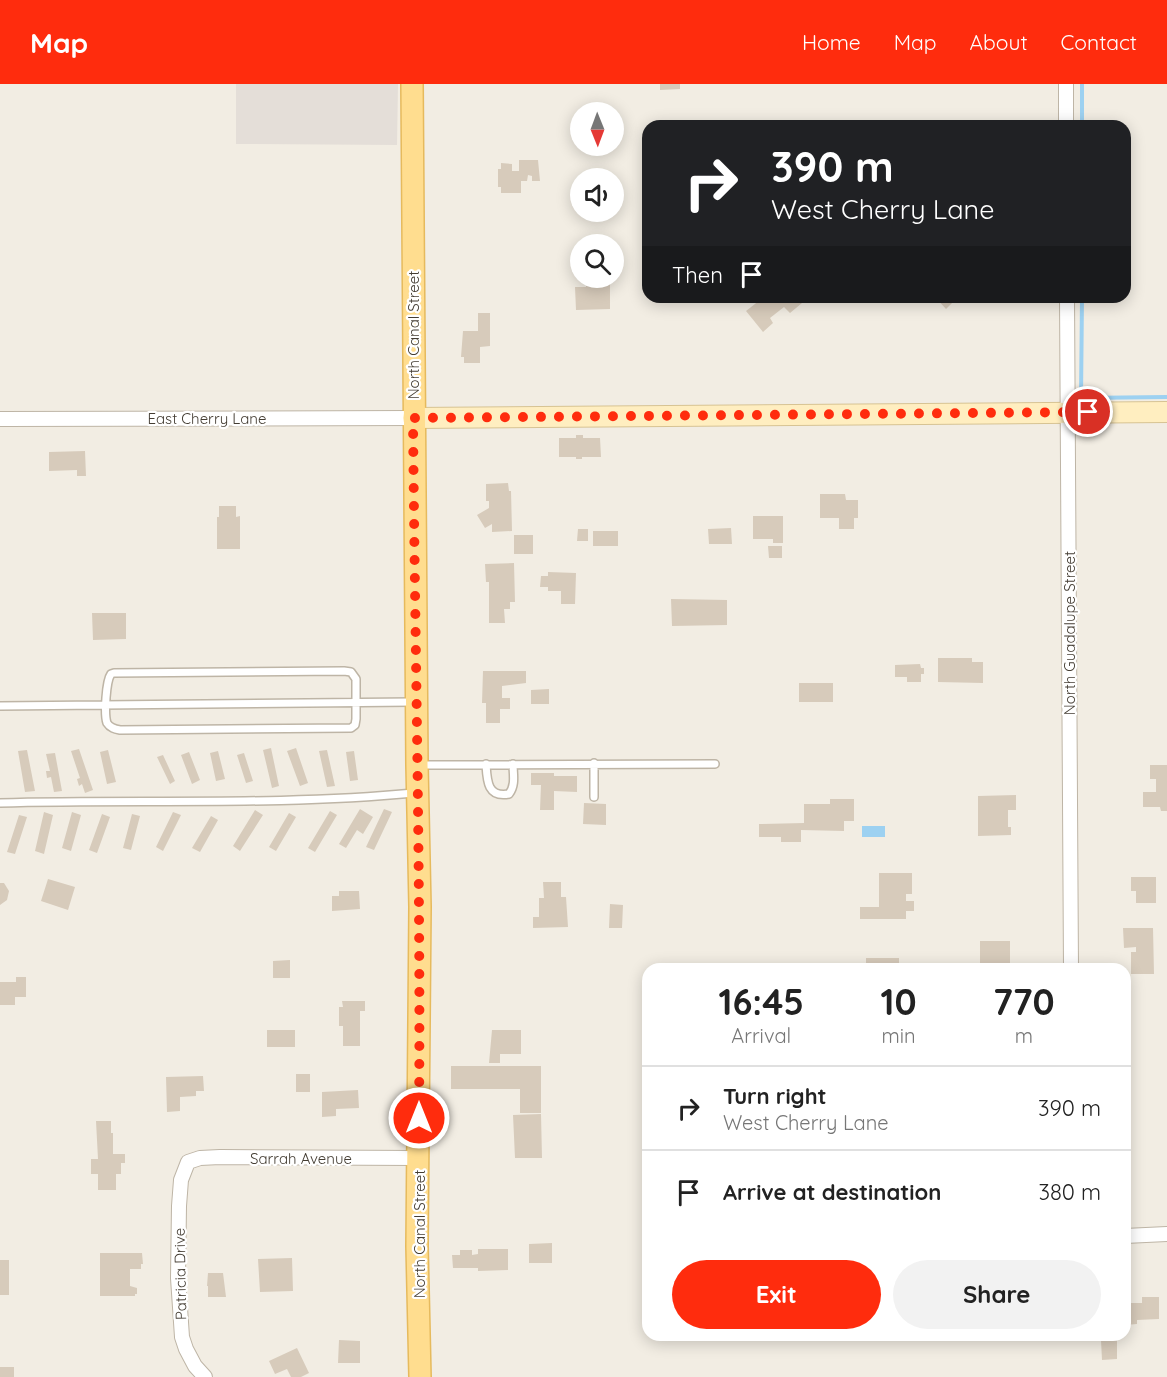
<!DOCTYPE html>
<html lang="en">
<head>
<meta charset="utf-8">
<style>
	:root { --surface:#fff; --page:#f2f2f2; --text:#222; --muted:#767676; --line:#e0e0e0; --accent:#ff2c0d }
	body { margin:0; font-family:Quicksand,sans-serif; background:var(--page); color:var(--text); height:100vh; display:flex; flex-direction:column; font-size:22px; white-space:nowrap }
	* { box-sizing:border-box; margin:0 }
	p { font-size:20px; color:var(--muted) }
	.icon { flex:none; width:33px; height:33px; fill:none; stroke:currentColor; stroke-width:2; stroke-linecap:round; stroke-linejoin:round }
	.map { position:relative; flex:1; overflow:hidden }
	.drawer { position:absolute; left:642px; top:879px; width:489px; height:378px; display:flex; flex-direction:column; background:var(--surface); border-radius:18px; box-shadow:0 3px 15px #0003 }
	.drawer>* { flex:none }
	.top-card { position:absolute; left:642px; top:36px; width:489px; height:183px; border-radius:18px; box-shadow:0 3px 15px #0003; background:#202124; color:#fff; overflow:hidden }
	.needle { width:39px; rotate:179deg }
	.controls { position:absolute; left:570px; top:18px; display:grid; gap:12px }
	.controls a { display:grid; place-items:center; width:54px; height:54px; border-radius:50%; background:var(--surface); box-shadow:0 3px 15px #0003; font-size:30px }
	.pin { position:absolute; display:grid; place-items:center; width:51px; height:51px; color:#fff; margin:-26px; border:3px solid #fff; border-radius:50%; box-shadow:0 2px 6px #0007 }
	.me { position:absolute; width:66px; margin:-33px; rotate:0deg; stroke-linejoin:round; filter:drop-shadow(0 0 4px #0008) }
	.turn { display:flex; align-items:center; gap:21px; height:126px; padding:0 30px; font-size:27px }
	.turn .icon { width:78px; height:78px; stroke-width:2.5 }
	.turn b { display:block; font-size:42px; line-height:51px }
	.then { display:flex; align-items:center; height:57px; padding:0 30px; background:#0003; gap:12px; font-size:22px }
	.eta { display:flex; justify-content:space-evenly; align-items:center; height:102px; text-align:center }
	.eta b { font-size:36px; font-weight:700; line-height:42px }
	.button { display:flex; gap:12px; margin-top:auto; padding:12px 30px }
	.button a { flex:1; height:69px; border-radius:36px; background:var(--accent); color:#fff; font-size:24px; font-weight:700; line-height:69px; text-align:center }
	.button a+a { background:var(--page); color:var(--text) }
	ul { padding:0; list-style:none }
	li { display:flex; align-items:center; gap:18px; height:84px; padding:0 30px; border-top:2px solid var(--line) }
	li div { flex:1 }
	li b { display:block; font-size:22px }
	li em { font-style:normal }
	header { display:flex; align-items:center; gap:36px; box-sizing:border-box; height:84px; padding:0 30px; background:var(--accent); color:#fff }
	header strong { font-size:28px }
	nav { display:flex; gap:33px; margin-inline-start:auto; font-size:21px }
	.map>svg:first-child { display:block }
	.industrial { fill:#e4ded8 }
	.water { fill:#9dd1f1 }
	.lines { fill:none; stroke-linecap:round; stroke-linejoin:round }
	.stream { stroke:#9dd1f1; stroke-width:4 }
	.building { fill:#d7cbbb }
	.lane-casing { stroke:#beb5a6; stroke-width:10 }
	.street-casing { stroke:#beb5a6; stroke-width:16 }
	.secondary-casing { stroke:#d7c393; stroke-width:22 }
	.primary-casing { stroke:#e6ba5d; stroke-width:24 }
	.lane { stroke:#fff; stroke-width:7 }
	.street { stroke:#fff; stroke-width:14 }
	.secondary { stroke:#ffeec0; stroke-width:20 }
	.primary { stroke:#ffdd8f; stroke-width:21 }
	.route { stroke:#ff2c0d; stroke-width:10; stroke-dasharray:0 18 }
	.labels { text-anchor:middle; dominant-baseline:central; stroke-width:4.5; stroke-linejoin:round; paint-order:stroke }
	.street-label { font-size:15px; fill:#443d33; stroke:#fff }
</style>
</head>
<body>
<header>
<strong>Map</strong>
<nav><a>Home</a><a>Map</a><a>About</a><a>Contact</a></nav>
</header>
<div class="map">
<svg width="1167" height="1293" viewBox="0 0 1167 1293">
	<rect width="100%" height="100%" fill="#f2ede3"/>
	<path class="industrial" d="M236,0H398L397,61L236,60Z"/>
	<path class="water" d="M862,742H885V753H862Z"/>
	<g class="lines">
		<path class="stream" d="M1082,42V0
			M1082,213L1081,314L1167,313"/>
	</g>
	<path class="building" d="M660,0H680V5L660,6Z
		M519,76H538L540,97H532V92L528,91L527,97H521V109H501V103H498V85H501V79L512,80V87H519Z
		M604,194H610V225L576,226L575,203H586V195H604Z
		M758,213H797L802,219L790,229L784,223L770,234L773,239L763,248L746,227L760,216Z
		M935,213H958L946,225Z
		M478,229H490V262L480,263V279H464V273H461L463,247H478Z
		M576,351H583V354H600L601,373H582V375H576V373H559V354H576Z
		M85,367L86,392H77V386L49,387V368Z
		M508,399L509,407H511L512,447L492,448V440L485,444L477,431L489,424V417H486V400Z
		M820,410H845L846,416H858V434H854V445H839V434H820Z
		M219,422H236V433L240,432V465H217V433H219Z
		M753,432H783V459H773V455H753Z
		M731,444L732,460H709L708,445Z
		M578,445H588V457H577Z
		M593,447H618V462H593Z
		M514,451H533V470H514Z
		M768,462H782V474H769Z
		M514,479L515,518H510V525H504L505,539H489V498H486L485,480Z
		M548,488L576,489L575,520H561V507H548V503H540L541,492H548Z
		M671,515L727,516V541L672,542Z
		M92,529H126V555L93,556Z
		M938,574H972V578H983V599L938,598Z
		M920,580L921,584H924V590H921V598H907V593H895V581Z
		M483,587H526V599L502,602V614H510V625H500V639H486V619H482Z
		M799,599H833V618H799Z
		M549,605V620H531V606Z
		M271,664L279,702L272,704L263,666Z
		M296,664L308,699L300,702L287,667Z
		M79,665L93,706L85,709L82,700L79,702L77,695L80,694L71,667Z
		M27,666L35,707L25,708L18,667Z
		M108,666L116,698L107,700L100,668Z
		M327,666L335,702L327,703L319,667Z
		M218,667L225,695L216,697L210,669Z
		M354,667L358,696L350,697L346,668Z
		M189,668L200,696L192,700L181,671Z
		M55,669L62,707L54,708L51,693L47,694L46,687H50L46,670Z
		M244,669L253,697L246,699L237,671Z
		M163,671L175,697L170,700L157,673Z
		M1150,681H1167V727H1161L1160,723H1143V708H1156V695H1150Z
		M531,689H554V692H577V708L554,707V726H540L541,701H531Z
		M1016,711V726H1008V743H1011V751L978,752V712Z
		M830,715H854V737H844V747L801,746V758H781V753H759V740L804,739V720H830Z
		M584,719L606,720V741L583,740Z
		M360,725L373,733L363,750L357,746L346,764L339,760Z
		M384,725L392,728L374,766L366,763Z
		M255,726L263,731L240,767L233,762Z
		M330,727L337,731L315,768L308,764Z
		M44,728L53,731L44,770L35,767Z
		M72,728L81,731L71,767L62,764Z
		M173,728L181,731L163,767L156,763Z
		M289,729L296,733L276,767L269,763Z
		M102,730L110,733L97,769L89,766Z
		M132,730L140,732L131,766L123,764Z
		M19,731L27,733L15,770L7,768Z
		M211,732L218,736L200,768L192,764Z
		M879,789H912V810H906V817H914V827H906V835H860V823H879Z
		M1131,793H1156V819H1136V807H1131Z
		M48,795L75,803L68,826L41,817Z
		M543,798H561V813H566L568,843L533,844V833H539V814H544Z
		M0,799H4L9,807L7,816L0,821Z
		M339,807H359L360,825L332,827V812H339Z
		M610,820L623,821L622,844H609Z
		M1123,844H1153L1154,890H1131V868H1136V863L1124,864Z
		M980,857H1010V885H980Z
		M866,874H899V885H866Z
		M290,876V894H273V877Z
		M16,893H26V913H15V921H0V898H16Z
		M342,917H365V927H360V962H343V942H339V923H343Z
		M267,946H295V963H267Z
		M492,946H521V970H500V979H489Z
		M451,982H541V1029H520V1005H451Z
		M296,990H310V1008H296Z
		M203,992L204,1007H196V1012L180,1013V1027L167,1028L166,993Z
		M358,1006L359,1024L336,1025V1032L322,1033V1008Z
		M541,1030L542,1074H515L513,1031Z
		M96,1037H111V1049H113V1070H125V1079H121V1090H116V1106H98V1090H91V1075H98Z
		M552,1159V1179H529V1160Z
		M478,1165H508V1186L478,1187V1184H453L452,1171H460V1166H472V1171L478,1170Z
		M100,1169H142L143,1180H141V1185H130V1202L137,1204V1210H135V1212H100Z
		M292,1174L293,1207L260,1208L258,1175Z
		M0,1176H9V1211H0Z
		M208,1189H223L226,1213H208V1202H207Z
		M1142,1213H1159V1235L1137,1236V1240L1125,1241V1219H1142Z
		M339,1256L360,1257V1279H338Z
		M1101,1256H1117V1275L1102,1276Z
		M297,1264L309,1289L301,1293H291L287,1285L275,1290L269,1277Z
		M0,1283H14V1293H0Z"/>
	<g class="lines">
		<g class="lane-casing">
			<path id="lane" d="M344,587L351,588L356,595V635L355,641L351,644L120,646C115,645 110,644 107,639C104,630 106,597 111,590L114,589Z
				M0,622L413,618
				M594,679V713
				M486,680C487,696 487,714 509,710C516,701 513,690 513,680
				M420,681L715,680
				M0,719C138,715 277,722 414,709"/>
		</g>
		<g class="street-casing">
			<path id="street" d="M1066,0V42
				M1067,213L1071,885
				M0,335L413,334
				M1125,1152L1167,1150
				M205,1293L195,1282L186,1265L182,1253L178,1194L179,1122L181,1096L188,1078L200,1074L220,1073L419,1074"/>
		</g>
		<g class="secondary-casing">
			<path id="secondary" d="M413,334L1167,328"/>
		</g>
		<g class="primary-casing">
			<path id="primary" d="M412,0L417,681L420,823L417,1162L420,1293"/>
		</g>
		<use href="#lane" class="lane"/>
		<use href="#street" class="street"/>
		<use href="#secondary" class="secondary"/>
		<use href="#primary" class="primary"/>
	</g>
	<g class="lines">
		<path class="route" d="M419,1034C421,800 415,567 413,334L1088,328"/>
	</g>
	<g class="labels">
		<g class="street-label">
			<text transform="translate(413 251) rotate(-90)">North Canal Street</text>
			<text x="207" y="334">East Cherry Lane</text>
			<text transform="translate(1069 549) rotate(-90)">North Guadalupe Street</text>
			<text x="301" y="1074">Sarrah Avenue</text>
			<text transform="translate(419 1150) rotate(-90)">North Canal Street</text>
			<text transform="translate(180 1190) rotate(-91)">Patricia Drive</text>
		</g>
	</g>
</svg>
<div class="controls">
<a><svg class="needle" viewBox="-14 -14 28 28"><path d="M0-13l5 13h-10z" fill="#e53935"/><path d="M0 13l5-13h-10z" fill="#767676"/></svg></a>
<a><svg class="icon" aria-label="sound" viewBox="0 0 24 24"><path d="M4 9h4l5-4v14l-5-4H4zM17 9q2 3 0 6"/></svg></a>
<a><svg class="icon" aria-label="search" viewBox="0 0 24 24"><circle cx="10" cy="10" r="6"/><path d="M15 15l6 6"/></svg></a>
</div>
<div class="pin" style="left:1088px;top:328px;background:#d93025"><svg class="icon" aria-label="arrive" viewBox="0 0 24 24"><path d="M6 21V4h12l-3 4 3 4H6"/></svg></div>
<svg class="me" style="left:419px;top:1034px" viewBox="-20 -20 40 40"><circle r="17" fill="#ff2c0d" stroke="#fff" stroke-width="3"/><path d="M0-11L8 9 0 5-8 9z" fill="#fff"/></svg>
<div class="top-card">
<div class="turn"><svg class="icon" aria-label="right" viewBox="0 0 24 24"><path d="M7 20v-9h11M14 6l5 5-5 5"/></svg><div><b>390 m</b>West Cherry Lane</div></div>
<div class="then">Then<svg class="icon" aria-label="arrive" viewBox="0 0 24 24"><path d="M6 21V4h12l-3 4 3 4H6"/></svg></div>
</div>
<section class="drawer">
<div class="eta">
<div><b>16:45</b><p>Arrival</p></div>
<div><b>10</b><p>min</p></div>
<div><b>770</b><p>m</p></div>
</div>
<ul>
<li><svg class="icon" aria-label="right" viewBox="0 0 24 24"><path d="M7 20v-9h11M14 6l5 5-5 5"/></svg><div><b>Turn right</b><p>West Cherry Lane</p></div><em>390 m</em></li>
<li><svg class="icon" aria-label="arrive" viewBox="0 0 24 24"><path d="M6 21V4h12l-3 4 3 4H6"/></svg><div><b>Arrive at destination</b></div><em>380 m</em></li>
</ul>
<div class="button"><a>Exit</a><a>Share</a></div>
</section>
</div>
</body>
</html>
